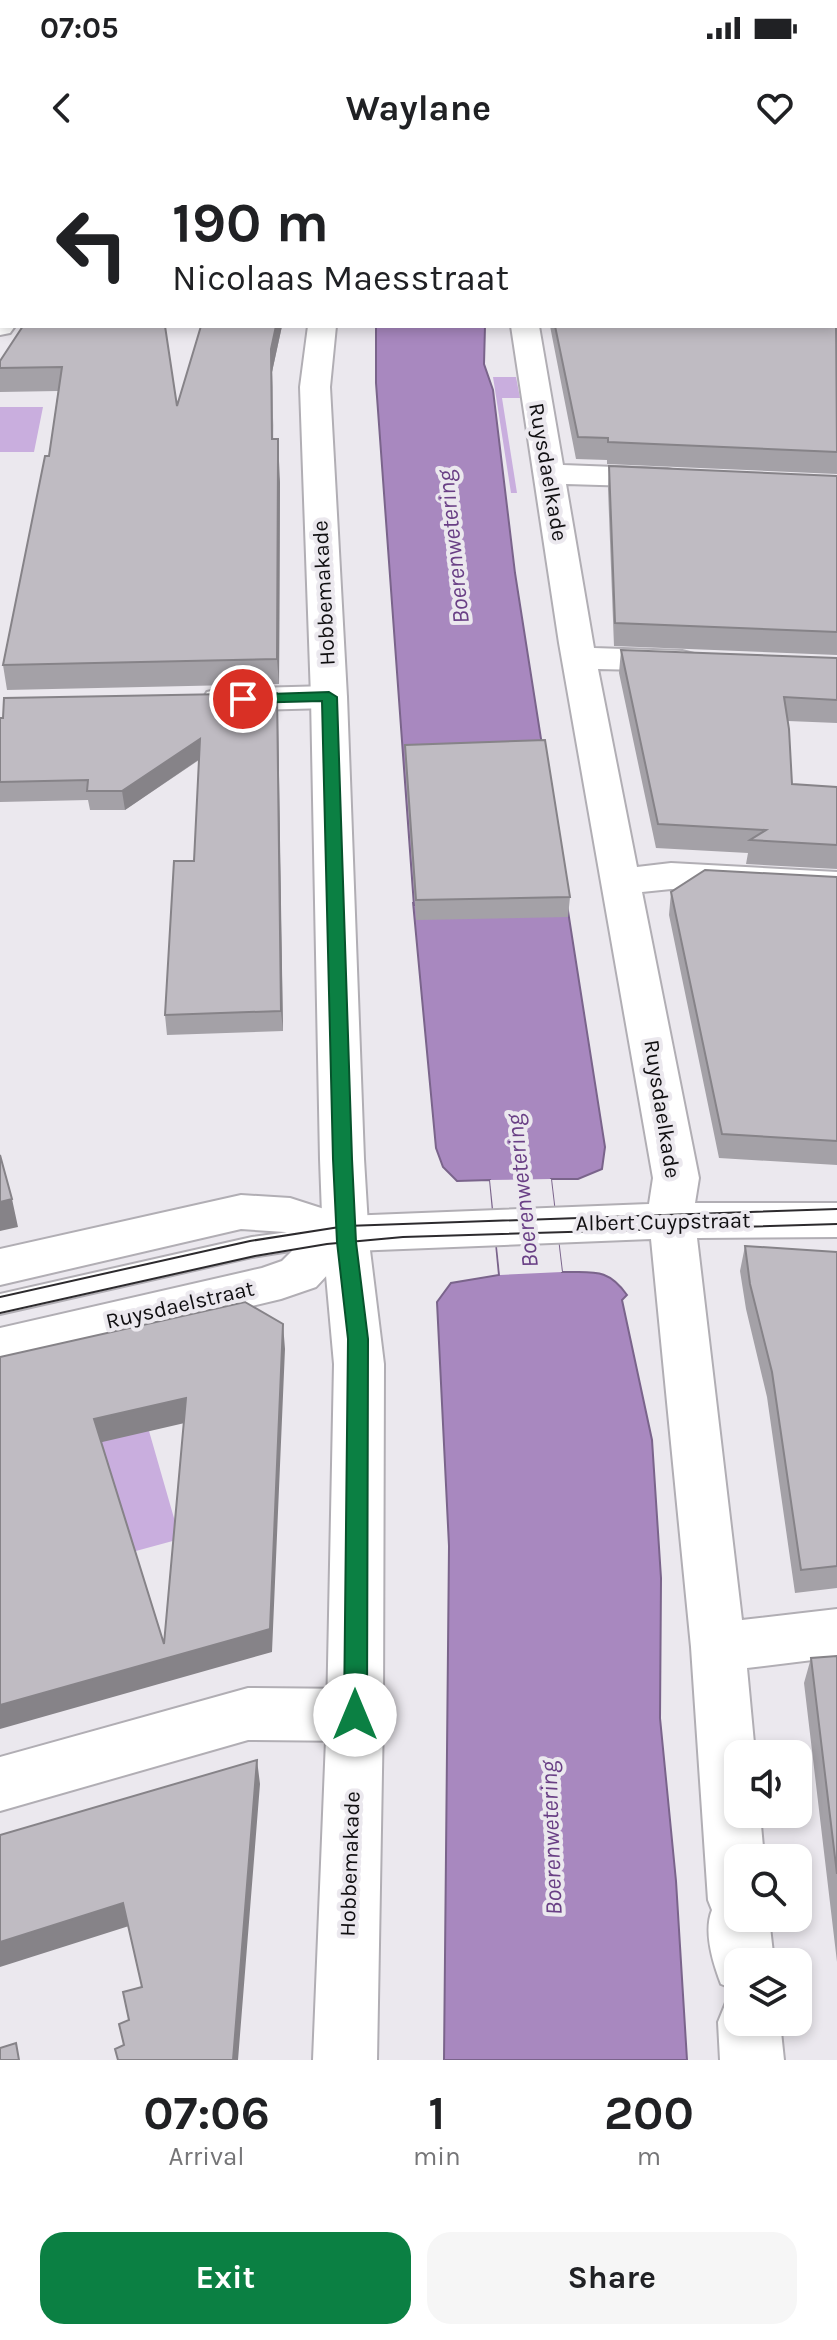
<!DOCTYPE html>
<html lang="en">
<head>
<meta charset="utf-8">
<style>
	:root { --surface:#fff; --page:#f6f6f6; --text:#202124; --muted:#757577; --accent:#0b8043 }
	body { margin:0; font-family:Karla,sans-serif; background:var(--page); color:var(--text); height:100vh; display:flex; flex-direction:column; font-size:30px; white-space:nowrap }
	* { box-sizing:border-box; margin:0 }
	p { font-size:26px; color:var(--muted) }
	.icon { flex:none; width:44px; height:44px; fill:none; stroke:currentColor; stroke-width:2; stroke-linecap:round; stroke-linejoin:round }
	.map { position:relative; height:1900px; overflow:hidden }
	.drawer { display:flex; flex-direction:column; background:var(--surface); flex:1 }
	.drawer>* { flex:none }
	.guide { position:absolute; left:0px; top:0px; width:838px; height:168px; box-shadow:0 4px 12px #0003; background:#fff; color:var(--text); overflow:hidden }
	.tools { position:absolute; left:724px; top:1580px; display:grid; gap:16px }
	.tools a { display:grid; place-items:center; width:88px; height:88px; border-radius:16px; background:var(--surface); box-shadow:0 4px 12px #0003; font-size:40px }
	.pin { position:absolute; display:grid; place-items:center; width:68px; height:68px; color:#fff; margin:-34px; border:4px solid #fff; border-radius:50%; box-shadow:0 2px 8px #0007 }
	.me { position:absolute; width:88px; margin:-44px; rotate:0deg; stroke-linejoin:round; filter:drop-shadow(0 0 6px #0008) }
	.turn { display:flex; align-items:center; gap:28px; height:168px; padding:0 40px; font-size:36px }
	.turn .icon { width:104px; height:104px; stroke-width:2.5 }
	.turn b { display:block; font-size:56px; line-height:68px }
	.eta { display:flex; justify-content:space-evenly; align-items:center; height:136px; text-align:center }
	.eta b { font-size:48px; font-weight:700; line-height:56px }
	.cta { display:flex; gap:16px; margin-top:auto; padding:16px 40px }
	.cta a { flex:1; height:92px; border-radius:24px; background:var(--accent); color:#fff; font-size:32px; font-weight:700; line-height:92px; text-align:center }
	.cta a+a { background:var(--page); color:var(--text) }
	.status { display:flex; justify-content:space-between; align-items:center; height:56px; padding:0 40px; background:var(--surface); direction:ltr }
	.status svg { height:22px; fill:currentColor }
	header { display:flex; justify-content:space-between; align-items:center; height:104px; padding:0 40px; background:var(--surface); font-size:36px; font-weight:700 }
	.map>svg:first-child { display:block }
	.green { fill:#c9aede }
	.water { fill:#a888bf; stroke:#7a648b; stroke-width:2 }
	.pier { fill:#ebe8ee }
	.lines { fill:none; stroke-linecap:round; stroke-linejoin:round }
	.service-casing { stroke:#b1aeb4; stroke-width:4 }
	.minor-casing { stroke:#b1aeb4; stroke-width:4 }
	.secondary-casing { stroke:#b1aeb4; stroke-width:4 }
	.service { fill:#fff; fill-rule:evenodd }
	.minor { fill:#fff; fill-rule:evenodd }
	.secondary { fill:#fff; fill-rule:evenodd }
	.tram { stroke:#2c2a2d; stroke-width:2 }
	.wall { fill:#a4a1a7 }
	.shaded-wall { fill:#868388 }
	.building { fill:#bfbbc2; stroke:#868388; stroke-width:2; fill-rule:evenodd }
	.route { fill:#0b8043; stroke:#07532c; stroke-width:2 }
	.labels { text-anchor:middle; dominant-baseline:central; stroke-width:8; stroke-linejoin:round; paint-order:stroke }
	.street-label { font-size:22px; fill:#100f11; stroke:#ebe8ee }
	.water-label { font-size:24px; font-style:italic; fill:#693f85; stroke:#ebe8ee }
</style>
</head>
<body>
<div class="status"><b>07:05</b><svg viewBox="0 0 49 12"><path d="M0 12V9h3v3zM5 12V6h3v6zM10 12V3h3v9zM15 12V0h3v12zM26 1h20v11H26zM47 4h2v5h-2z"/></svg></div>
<header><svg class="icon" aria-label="back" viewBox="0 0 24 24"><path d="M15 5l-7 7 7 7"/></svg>Waylane<svg class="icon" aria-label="heart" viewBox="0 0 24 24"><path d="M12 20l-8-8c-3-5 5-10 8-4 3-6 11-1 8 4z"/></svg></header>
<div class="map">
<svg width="837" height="1900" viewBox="0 0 837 1900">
	<rect width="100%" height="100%" fill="#ebe8ee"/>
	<path class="green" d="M493,217H516L520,238H502L517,333H511Z
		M0,247H43L34,292H0Z
		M147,1264L180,1379L0,1428V1302Z"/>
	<path class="water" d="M376,166H485L484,204L493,230L515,413L605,987L602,1009L578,1019H551L562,1112C593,1113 607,1107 627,1135L622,1140L652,1280L661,1418L660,1558L676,1721L687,1900H444L449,1386L437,1142L451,1123L499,1115L490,1020L457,1021L443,1007L436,988L413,742L414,746L376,223Z"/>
	<path class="pier" d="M551,1019L562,1112L500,1115L490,1020Z"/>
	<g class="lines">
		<g class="service-casing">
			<path id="service" d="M332,1066L341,1069L345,1076L341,1083L252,1097L0,1154V1134L252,1077Z"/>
		</g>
		<g class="minor-casing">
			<path id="minor" d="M511,0H535V2H511Z
				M0,156L2,166H15L10,173L0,175Z
				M511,166H539L563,305L667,309L678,311L683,318L678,325L667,327L566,324L594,488L682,491L694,494L699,501L694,508L682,511L598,509L637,707L671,703L837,712V738L671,729L642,732L699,1018L695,1043H837V1077L697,1078L742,1460L837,1449V1497L747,1508L755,1594H738V1654H760L764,1698H738V1758H769L774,1802H738V1831L721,1824C713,1803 703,1772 712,1750L708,1740L691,1487L651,1079L353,1091L344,1097L316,1127L281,1139L0,1206V1168L262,1108L282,1101L303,1080L285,1072L241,1069L0,1125V1089L241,1035L290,1038L346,1056L649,1044L653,1018L559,483Z
				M329,526L342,529L347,537L342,545L329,548L220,551L207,548L202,540L207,532L220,529Z
				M248,1528L355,1529L375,1537L383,1555L375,1573L355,1581L248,1580L0,1651V1597Z
				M738,1835V1862H780L784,1900H720L718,1862L727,1840Z"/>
		</g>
		<g class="secondary-casing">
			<path id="secondary" d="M331,0H355V2H331Z
				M308,166H336L330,227L347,537L364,999L369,1082L384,1204L383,1555L377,1900H313L327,1555L334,1204L323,1082L320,999L311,537L300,227Z"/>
		</g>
		<use href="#service" class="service"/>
		<use href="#minor" class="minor"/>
		<use href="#secondary" class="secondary"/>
		<path class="tram" d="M0,1137L250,1081L346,1066L837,1049
			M0,1153L255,1096L327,1084L403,1077L837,1064"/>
	</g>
	<path class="wall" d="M555,0H837V314L607,304V300L576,299L550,166H836V2H555Z
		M23,166L177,246L201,166H282L272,212L273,279L280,323L279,524L7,530L3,505L49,296L58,231L0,232V201Z
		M609,306L837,316V495L614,486L608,329Z
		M621,490L837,498V563L788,561L792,624L837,627V709L746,704L748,693L656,688L619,513Z
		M277,533L283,871L167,875L165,855L194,701L199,600L125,650H90L88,640L0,642V558Z
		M405,585L570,737L568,757L416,760L405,604Z
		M837,717V1005L719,998L669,755L671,732Z
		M745,1086L837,1092V1428L795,1433L767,1237L746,1149L740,1111Z
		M837,1496V1802L804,1523L811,1498Z"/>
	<path class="shaded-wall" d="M2,79V105L0,108V81Z
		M276,166H282L272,212L274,303L271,189Z
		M278,279L280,323L279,524L277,499Z
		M277,533L278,552L283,871L281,851Z
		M200,579L201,598L125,650L122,631Z
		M12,1039L18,1067L0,1071V1042Z
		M283,1164L285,1189L272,1492L0,1569V1545L270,1469Z
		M186,1238L189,1262L98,1283L94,1259Z
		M257,1600L260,1624L238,1900H233Z
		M123,1743L129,1766L0,1807V1782Z"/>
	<path class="building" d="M0,0H205L211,2H2V79L0,81Z
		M556,0H837V20L836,21V2H556Z
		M836,37H837V143H836Z
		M836,164L837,292L608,282V278L578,277L555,166H836Z
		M23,166H165L177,246L201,166H276L271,189L272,279H278V298L277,499L3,505L45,296H49L62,207L0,208V201Z
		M609,306L837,316V472L615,463Z
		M621,490L837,498V540L784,537L789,569L792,624L837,627V685L750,680L766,670L658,664Z
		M277,533L281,851L165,855L174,701H194L200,579L122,631H87L88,620L0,622V558H3L4,538Z
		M545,580L570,737L416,740L405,585Z
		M705,710L837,717V981L722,974L671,732Z
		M0,995L12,1039L0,1042Z
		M745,1086L837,1092V1406L801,1410L772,1212L750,1124Z
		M245,1142L283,1164L270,1469L0,1545V1197ZM186,1238L164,1484L94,1259Z
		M837,1496V1714L811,1498Z
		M257,1600L233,1900H118L115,1889L124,1885L119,1864L129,1860L123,1832L142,1827L123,1743L0,1782V1675Z
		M16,1883L19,1900H0V1888Z"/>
	<path class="route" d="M329,532L337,537L352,999L356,1082L368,1179L367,1555L363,1562L355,1566L347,1562L344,1555L348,1179L337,1082L333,999L322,541L243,543L236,539L243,535Z"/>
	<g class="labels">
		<g class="street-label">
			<text transform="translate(548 312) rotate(80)">Ruysdaelkade</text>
			<text transform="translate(324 433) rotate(-93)">Hobbemakade</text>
			<text transform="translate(662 949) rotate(81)">Ruysdaelkade</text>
			<text transform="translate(663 1062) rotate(-1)">Albert Cuypstraat</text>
			<text transform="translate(180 1145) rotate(-13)">Ruysdaelstraat</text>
			<text transform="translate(350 1704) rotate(-88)">Hobbemakade</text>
		</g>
		<g class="water-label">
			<text transform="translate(453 387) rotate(-96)">Boerenwetering</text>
			<text transform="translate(522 1031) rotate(-96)">Boerenwetering</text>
			<text transform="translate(551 1678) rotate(-92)">Boerenwetering</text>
		</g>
	</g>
</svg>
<div class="tools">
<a><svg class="icon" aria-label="sound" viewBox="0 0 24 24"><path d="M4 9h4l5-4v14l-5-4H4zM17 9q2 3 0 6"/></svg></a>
<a><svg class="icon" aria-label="search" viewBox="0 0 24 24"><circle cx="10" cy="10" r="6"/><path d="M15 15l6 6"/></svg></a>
<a><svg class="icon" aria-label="layers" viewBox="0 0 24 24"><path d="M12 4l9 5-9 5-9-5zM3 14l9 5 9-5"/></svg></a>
</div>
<div class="pin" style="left:243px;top:539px;background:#d93025"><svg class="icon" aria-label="arrive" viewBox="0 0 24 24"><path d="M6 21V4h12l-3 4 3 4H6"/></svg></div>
<svg class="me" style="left:355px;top:1555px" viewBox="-20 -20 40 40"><circle r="19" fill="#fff"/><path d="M0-13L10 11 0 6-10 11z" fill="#0b8043"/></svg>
<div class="guide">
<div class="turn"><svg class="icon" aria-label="left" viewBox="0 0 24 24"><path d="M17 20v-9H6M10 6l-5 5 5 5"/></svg><div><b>190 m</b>Nicolaas Maesstraat</div></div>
</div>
</div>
<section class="drawer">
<div class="eta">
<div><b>07:06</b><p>Arrival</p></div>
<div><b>1</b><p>min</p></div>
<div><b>200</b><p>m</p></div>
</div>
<div class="cta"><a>Exit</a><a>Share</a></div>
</section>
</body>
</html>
